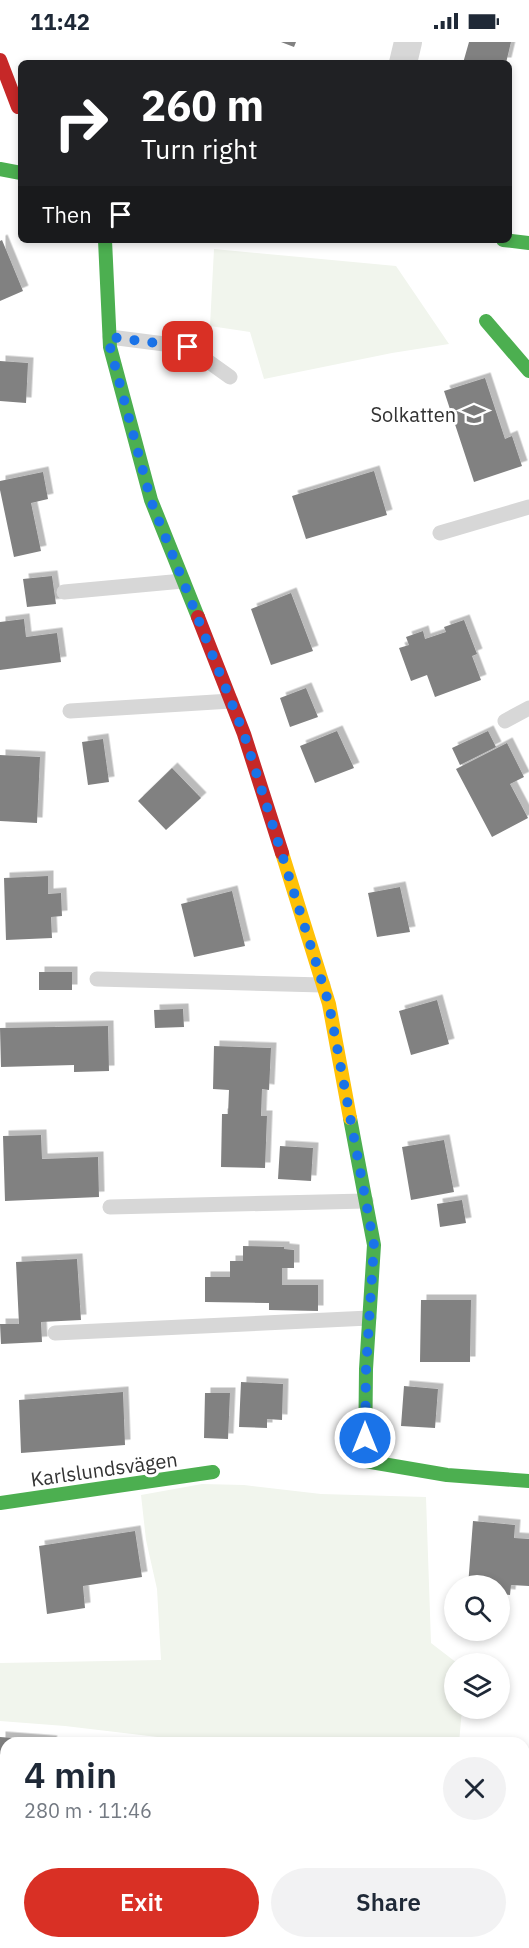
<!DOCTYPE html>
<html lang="en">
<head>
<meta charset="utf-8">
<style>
	:root { --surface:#fff; --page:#f2f2f3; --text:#1f2937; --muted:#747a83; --accent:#d93025 }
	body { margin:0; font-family:"IBM Plex Sans",sans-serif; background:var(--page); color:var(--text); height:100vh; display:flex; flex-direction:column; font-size:22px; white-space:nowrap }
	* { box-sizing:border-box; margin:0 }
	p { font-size:20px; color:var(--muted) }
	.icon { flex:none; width:33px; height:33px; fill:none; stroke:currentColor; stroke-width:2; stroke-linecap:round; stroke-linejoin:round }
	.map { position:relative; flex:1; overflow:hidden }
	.sheet { position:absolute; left:0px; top:1695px; width:530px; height:212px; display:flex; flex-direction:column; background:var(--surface); border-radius:18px 18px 0 0; box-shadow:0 3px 9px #0003 }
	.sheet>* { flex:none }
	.top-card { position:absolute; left:18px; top:18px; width:494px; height:183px; border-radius:9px; box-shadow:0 3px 9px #0003; background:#202124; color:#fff; overflow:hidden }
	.buttons { position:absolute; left:444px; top:1533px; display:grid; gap:12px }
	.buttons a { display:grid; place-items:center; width:66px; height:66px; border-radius:50%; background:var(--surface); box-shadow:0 3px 9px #0003; font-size:30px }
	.pin { position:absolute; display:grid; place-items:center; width:51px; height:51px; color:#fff; margin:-26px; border-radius:12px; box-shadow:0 3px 9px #0006 }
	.me { position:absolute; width:66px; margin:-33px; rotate:0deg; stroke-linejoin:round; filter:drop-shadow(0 0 4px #0008) }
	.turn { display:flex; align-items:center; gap:21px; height:126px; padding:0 24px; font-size:27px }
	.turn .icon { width:78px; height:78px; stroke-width:2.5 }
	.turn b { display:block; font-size:42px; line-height:51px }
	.then { display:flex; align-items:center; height:57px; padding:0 24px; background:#0003; gap:12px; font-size:22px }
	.round { display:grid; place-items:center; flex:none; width:63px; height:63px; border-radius:32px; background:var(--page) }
	.overview { display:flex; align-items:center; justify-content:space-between; height:102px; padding:0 24px }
	h1 { font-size:36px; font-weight:600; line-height:45px }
	.action { display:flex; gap:12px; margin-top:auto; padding:12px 24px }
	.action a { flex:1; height:69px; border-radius:36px; background:var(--accent); color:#fff; font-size:24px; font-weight:600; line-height:69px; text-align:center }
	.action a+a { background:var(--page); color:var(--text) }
	.status { display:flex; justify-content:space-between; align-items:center; height:42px; padding:0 30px; background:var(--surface); direction:ltr }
	.status svg { height:16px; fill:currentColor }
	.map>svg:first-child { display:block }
	.green { fill:#f1f5ed }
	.building { fill:#818181; filter:url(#shadow) }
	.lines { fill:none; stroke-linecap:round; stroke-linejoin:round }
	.lane { stroke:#d7d7d7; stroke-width:15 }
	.street { stroke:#d7d7d7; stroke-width:28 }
	.fast { stroke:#4caf50; stroke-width:14 }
	.slow { stroke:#ffc107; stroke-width:14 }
	.jam { stroke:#c62828; stroke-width:14 }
	.route { stroke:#1a73e8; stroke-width:10; stroke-dasharray:0 18 }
	.labels { text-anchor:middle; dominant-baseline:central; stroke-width:6; stroke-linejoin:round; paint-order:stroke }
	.poi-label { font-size:20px; fill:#333; stroke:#fff; text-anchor:end }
	.street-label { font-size:20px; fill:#333; stroke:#fff }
</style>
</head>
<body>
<div class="status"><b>11:42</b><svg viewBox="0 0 49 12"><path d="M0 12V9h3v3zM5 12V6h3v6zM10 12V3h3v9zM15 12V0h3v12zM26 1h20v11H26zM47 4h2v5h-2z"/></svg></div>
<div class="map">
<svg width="529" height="1906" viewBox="0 0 529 1906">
	<defs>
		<filter id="shadow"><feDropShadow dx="5.5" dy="-5.5" stdDeviation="0" flood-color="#0004"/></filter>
	</defs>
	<rect width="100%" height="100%" fill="#fff"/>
	<path class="green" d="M214,207L396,224L449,302L392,311L264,337L250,290L210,284Z
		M202,1442L244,1443L321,1452L426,1455L431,1601L457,1621L454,1622V1666L462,1667L459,1701H208L65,1684L0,1679V1621L161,1618L157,1547L146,1498L141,1453Z
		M0,1774L6,1775V1900L128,1901L127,1906H0Z
		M230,1901L445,1900V1906H230Z"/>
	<path class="building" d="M281,0H296L294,5Z
		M469,0H511L506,21H463Z
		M2,198L23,249L0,259V199Z
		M0,319L28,321L26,361L0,359Z
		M485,336L505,397L512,394L522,424L474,440L444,349Z
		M374,429L387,473L306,497L292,454Z
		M43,430L48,457L31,461L41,509L14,515L0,448V439Z
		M52,534L56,562L27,565L23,537Z
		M291,551L313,609L271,623L251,567Z
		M24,577L26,595L57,591L61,620L0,628V580Z
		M464,578L477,612L472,614L481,638L435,655L427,633L411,639L399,606L409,603L406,595L423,589L425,597L446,590L444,585Z
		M306,646L318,675L290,685L280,656Z
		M337,689L354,726L315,741L300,704Z
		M488,689L496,705L460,723L452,706Z
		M103,697L109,740L88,743L82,700Z
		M507,701L524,735L510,742L528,776L492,795L456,727Z
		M0,713L40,715L37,781L0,779Z
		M172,726L201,756L166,788L138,759Z
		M48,834V852L61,851L62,874L51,875L52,896L6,898L4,836Z
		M400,845L410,890L377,895L368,851Z
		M232,849L245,904L194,915L181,862Z
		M39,930H72V948H39Z
		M437,958L449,1002L411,1013L399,969Z
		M183,967L184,985L155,986L154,968Z
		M108,984L109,1029L74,1030V1023L1,1025L0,986Z
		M214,1004L271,1006L269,1048L262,1047L261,1074H267L265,1126L221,1125L222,1072H228L229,1048L213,1047Z
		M41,1093L42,1117L98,1115L99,1155L5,1159L3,1094Z
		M444,1098L454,1150L411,1158L402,1105Z
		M280,1104L313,1106L311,1139L278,1137Z
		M462,1158L466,1181L440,1185L437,1162Z
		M243,1204L284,1205V1207L294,1208V1226H282V1243H318V1269L269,1268V1261L205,1260V1235H230V1219H243Z
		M77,1217L81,1278L41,1280L42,1300L1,1302L0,1282H19L16,1220Z
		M421,1258H471L470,1320H420Z
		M241,1340L283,1342L282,1378L267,1377V1386L239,1385Z
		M404,1344L438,1347L435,1386L401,1384Z
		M123,1350L125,1403L21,1411L19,1358Z
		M205,1351H230L228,1397L204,1396Z
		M473,1479L515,1483L514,1496L529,1497V1544L511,1543L510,1553L500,1552V1544H468Z
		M135,1489L142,1535L83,1544L85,1566L47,1572L39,1504Z
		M0,1695L52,1699L51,1701H6V1755H0Z
		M524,1741H529V1772H524Z
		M524,1807H529V1840L524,1839Z
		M524,1874L529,1875V1905L497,1902V1900H524Z
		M147,1900H211L210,1906H147Z"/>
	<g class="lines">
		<path class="lane" d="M110,295L188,305L230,335
			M440,491L529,465
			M64,550L183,539
			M70,669L231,659
			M505,679L529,666
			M97,937L323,943
			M110,1165L366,1159
			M55,1291L369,1276"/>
		<path class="street" d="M403,21L408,0"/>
		<path class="fast" d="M0,127L21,131
			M105,198L110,305L151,458L198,575
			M503,198L529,201
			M486,279L529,329
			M350,1076L374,1203L366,1327L365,1419L447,1433L529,1439
			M0,1461L213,1430"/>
		<path class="slow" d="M282,811L329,962L350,1076"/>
		<path class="jam" d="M0,18L18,65
			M198,575L244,692L282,811"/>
	</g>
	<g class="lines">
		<path class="route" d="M188,305L110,295V305L151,459L244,692L329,962L374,1203L366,1327L365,1396"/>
	</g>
	<defs>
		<g id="school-bare" transform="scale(1.8)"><path d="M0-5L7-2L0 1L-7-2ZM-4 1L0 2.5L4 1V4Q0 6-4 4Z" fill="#7a7a7a" stroke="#fff" stroke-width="2.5" paint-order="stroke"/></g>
	</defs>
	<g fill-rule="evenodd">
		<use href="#school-bare" x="474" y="372"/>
	</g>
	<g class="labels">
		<g class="poi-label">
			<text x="456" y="372">Solkatten</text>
		</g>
		<g class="street-label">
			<text transform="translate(104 1427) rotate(-8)">Karlslundsvägen</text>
		</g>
	</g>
</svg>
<div class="buttons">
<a><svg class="icon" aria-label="search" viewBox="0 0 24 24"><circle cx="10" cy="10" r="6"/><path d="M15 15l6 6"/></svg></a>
<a><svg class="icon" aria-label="layers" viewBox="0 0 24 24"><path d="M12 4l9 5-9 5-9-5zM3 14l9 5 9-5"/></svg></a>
</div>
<div class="pin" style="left:188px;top:305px;background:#d93025"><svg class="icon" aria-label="arrive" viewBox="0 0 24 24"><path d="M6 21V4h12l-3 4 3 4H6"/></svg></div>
<svg class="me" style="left:365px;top:1396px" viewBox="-20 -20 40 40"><circle r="17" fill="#1a73e8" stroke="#fff" stroke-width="3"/><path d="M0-11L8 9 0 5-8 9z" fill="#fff"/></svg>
<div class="top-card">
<div class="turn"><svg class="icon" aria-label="right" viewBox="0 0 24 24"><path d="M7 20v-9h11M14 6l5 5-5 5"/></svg><div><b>260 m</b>Turn right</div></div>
<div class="then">Then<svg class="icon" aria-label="arrive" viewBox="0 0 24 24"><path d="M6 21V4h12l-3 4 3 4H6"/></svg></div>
</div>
<section class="sheet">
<div class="overview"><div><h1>4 min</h1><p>280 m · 11:46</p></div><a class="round"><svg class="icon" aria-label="close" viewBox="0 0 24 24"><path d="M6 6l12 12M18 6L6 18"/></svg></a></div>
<div class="action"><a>Exit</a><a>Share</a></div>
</section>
</div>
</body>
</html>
